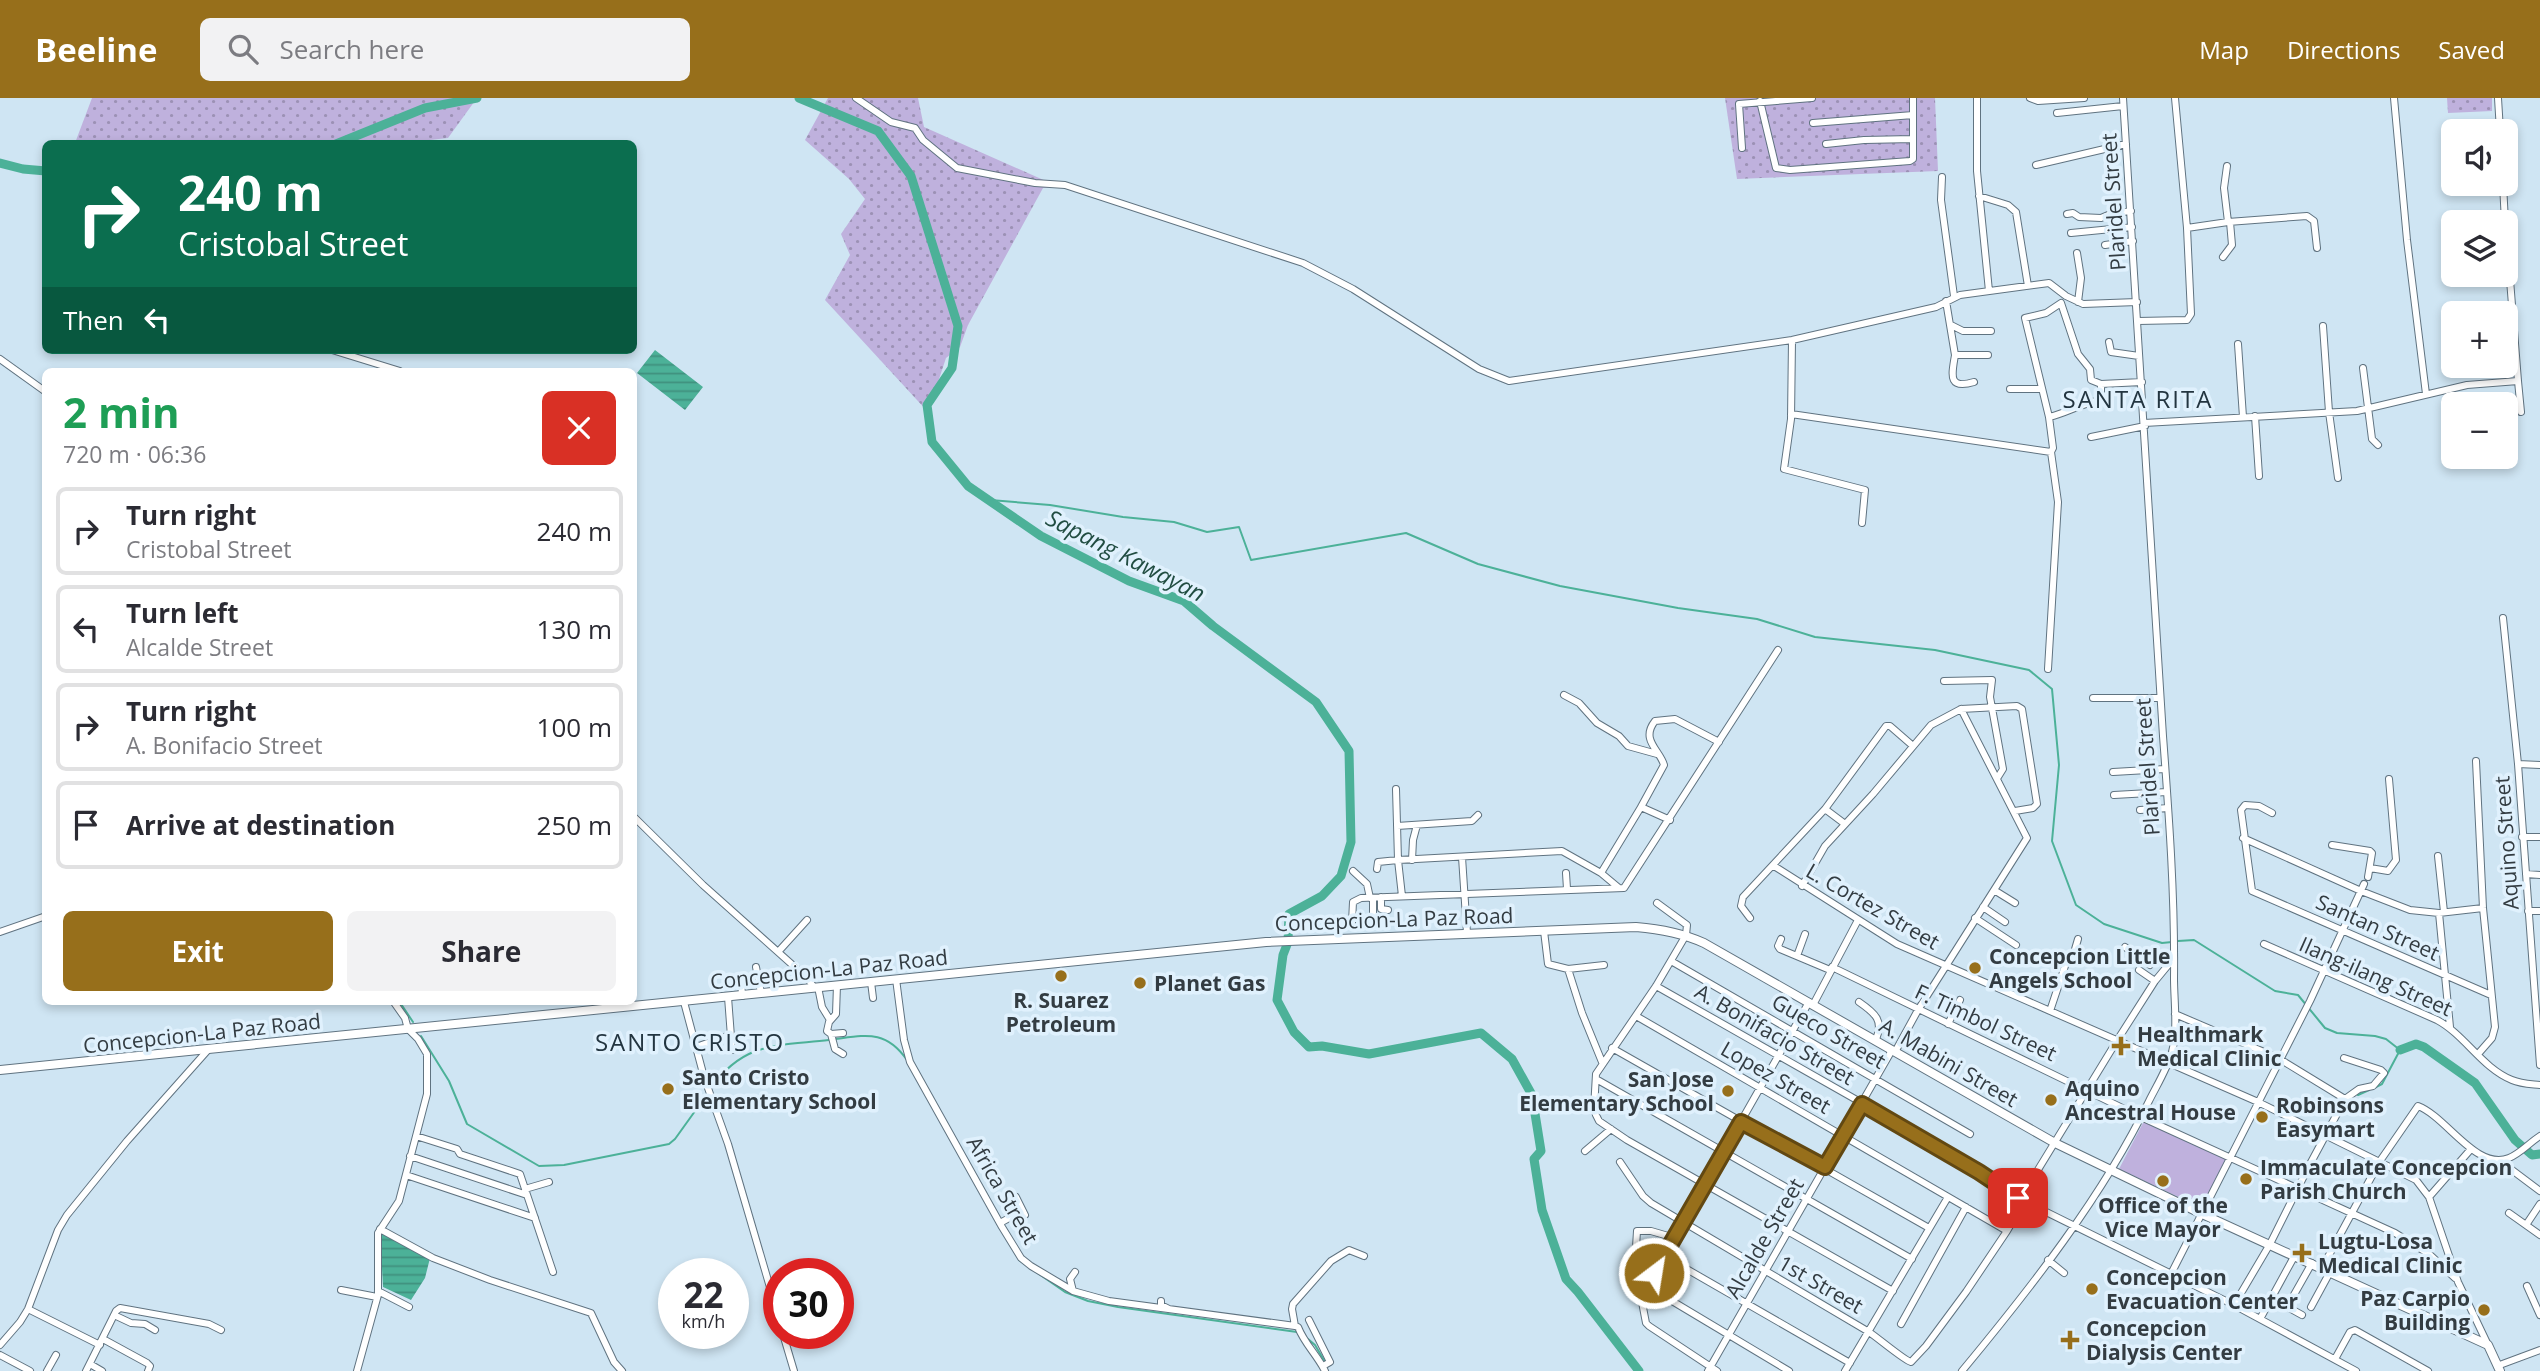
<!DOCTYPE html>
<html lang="en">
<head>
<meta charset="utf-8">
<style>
	:root { --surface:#fff; --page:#f2f2f3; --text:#2b2b33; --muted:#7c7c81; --line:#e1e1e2; --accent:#976f1b }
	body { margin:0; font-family:"Open Sans",sans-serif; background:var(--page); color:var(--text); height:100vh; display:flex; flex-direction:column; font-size:26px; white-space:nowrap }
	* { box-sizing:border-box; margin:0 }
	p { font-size:23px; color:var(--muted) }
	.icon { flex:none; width:38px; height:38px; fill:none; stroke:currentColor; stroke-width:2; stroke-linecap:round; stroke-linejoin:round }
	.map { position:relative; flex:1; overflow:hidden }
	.sheet { position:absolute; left:42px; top:270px; width:595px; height:637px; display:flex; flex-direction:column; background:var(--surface); border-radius:10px; box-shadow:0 4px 10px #0003 }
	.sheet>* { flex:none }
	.guide { position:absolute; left:42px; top:42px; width:595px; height:214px; border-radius:10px; box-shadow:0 4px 10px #0003; background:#0b6e4f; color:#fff; overflow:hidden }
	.controls { position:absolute; left:2441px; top:21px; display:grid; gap:14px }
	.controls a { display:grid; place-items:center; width:77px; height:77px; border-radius:10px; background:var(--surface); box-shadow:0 4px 10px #0003; font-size:35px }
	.speed { position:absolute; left:658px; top:1160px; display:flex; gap:14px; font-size:35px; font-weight:700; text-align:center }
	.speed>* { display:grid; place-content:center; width:91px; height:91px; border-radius:50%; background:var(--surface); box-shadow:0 4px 10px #0003; line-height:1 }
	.speed small { font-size:18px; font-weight:400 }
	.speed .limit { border:10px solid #d22; background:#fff; color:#111 }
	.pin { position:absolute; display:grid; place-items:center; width:60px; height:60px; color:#fff; margin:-30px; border-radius:14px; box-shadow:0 4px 10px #0006 }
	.me { position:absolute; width:77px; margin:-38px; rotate:31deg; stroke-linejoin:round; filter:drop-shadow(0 0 5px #0008) }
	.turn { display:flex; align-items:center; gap:24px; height:147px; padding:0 21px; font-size:32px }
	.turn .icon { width:91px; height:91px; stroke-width:2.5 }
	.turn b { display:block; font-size:49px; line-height:60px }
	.then { display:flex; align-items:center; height:66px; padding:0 21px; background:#0003; gap:14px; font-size:26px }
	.round { display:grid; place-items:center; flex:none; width:74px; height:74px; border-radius:10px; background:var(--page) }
	.head { display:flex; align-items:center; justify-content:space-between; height:119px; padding:0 21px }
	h1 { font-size:42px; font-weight:700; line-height:52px; color:#1e9e55 }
	.action { display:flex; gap:14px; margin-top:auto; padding:14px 21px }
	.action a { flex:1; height:80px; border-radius:10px; background:var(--accent); color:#fff; font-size:28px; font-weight:700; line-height:80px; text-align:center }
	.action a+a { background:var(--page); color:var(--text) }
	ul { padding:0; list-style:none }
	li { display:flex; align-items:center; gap:21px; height:88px; margin:0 14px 10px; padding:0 7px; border:4px solid var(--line); border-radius:10px }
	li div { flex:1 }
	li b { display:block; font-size:26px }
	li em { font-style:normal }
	header { display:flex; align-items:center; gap:42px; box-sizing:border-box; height:98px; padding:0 35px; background:var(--accent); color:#fff }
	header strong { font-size:33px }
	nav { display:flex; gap:38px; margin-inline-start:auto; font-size:24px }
	.search { width:490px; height:63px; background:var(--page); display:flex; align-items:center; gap:18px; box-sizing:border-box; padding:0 24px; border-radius:10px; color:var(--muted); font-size:26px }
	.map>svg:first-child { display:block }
	.grass { fill:url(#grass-dots) }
	.park { fill:#bfb1dd }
	.water { fill:url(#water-rules) }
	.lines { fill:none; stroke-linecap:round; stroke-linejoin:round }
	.stream { stroke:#4cb198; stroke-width:2 }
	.river { stroke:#4cb198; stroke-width:9 }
	.minor-casing { stroke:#607380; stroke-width:8 }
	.major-casing { stroke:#607380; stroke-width:10 }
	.minor { stroke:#fff; stroke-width:6 }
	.major { stroke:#fff; stroke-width:8 }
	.route-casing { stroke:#624812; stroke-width:18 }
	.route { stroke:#976f1b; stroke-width:12 }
	.poi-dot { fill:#976f1b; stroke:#e0f1fd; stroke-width:2.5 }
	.labels { text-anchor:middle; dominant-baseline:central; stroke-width:7; stroke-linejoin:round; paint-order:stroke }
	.street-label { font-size:21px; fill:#333c42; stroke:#e0f1fd }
	.poi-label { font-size:21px; font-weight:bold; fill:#333c42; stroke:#e0f1fd; text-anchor:start }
	.water-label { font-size:23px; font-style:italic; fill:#214d42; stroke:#e0f1fd }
	.quarter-label { font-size:24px; letter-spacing:2px; fill:#233540; stroke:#e0f1fd }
</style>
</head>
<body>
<header>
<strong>Beeline</strong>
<div class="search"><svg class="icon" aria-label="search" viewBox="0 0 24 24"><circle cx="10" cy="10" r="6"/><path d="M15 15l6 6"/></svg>Search here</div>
<nav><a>Map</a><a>Directions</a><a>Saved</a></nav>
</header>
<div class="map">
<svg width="2540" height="1273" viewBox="0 0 2540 1273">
	<defs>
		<pattern id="grass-dots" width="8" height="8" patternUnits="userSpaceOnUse" patternTransform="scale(1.75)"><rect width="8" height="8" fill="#bfb1dd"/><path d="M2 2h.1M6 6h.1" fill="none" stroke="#9c91b5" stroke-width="1.8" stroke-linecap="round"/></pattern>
		<pattern id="water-rules" width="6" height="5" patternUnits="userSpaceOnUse" patternTransform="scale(1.75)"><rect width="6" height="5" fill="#4cb198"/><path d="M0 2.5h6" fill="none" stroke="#40917e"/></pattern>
	</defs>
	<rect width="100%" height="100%" fill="#cfe5f3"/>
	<path class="grass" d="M92,0H477L448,40L402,45H75Z
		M828,0H918L924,29L1057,88L1043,90L968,227L960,249L946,260L928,314L825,202L850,157L841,136L865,101L849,81L805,42Z
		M1725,0H1935L1938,73L1737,81Z
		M2447,0H2492V13L2448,15Z"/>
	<path class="park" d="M2144,1023L2227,1060L2202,1110L2119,1071Z"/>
	<path class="water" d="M655,252L703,289L685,312L637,275Z
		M380,1134L430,1160L425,1180L411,1202L383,1189Z"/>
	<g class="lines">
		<path class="stream" d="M990,402L1050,407L1123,419L1174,424L1207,434L1239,429L1251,462L1406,435L1478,466L1560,488L1678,510L1757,521L1815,539L1935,552L2029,572L2052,591L2059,667L2052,743L2076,807L2104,826L2162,845L2172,844
			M2178,843L2194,842L2275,893L2298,897L2325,930L2337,935L2375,938L2386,941L2400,952L2382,986L2374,990
			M399,903L413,924
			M421,938L449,983L467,1026L539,1068L564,1067L669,1046L675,1041L708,995
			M835,941C867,937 886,932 907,962
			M711,990C744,943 778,948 829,942
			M2358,997L2369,992
			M1019,1162L1065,1194L1088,1203L1118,1209L1297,1234
			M1308,1241L1315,1247L1325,1264"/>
		<path class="river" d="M799,0L878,33L911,78L958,228L952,270L927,307L932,344L968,388L1041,438L1129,483L1184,503L1213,528L1316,604L1349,653L1351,744L1341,778L1322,798L1289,816L1288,844L1283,857L1277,902L1294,934L1309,949L1322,948L1369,956L1481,935L1512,961L1532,997L1541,1053L1534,1061L1542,1112L1566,1181L1578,1194L1639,1273
			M336,46L425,10L477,0
			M0,65L23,71L46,73
			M2400,952L2416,946L2424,949L2475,985L2515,1042L2532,1057L2540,1056"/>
		<g class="minor-casing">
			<path id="minor" d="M856,0L891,24L915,30L923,42L957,70L1035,85L1065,87L1303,165L1353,191L1479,271L1509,283L1792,242L1936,209L1960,197L2049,185L2066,198L2083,206L2137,204
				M1977,0V73L1989,193
				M2030,0L2038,3L2084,0
				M2394,0L2407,142L2426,296
				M2498,0L2500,33
				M1760,3L1776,70L1790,72L1910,63L1913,61V0
				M2057,15L2123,8
				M1813,25L1913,17
				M1826,46L1864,42L1913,41
				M1742,50L1739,6L1812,0
				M2036,67L2126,46
				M1942,79L1941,102L1954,198
				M2503,86L2505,124
				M1979,98L2008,107L2016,114L2028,188
				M2067,116L2073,115L2079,119L2101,120L2113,115L2131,113
				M2228,124L2307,118L2314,123L2317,150
				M2187,130L2228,124L2224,90L2227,68
				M2071,135L2132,129
				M2105,147L2133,143
				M2077,155L2081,180L2078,204
				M2223,159L2232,147L2230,124
				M1946,203L1955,257H1988
				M2138,223L2187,222L2191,216L2187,130L2175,0
				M1951,227L1963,233H1991
				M2323,228L2329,314L2338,380
				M1792,242L1791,321L1784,371L1865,392L1862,425
				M2109,244L2111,254L2139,258
				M2238,246L2243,319
				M332,252L400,273
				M1955,257C1952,276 1947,292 1974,284
				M0,261L46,294
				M2363,270L2372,341L2378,347
				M2518,283L2521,314
				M2010,291H2042
				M1791,316L2051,354L2053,350L2049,319L2025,220L2046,215L2061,205L2078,256L2090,271L2091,282L2101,286
				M2255,318L2259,378
				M2049,319C2067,315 2082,305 2101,302V286L2142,284
				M2144,325L2357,313L2467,287L2518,283L2506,131
				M2091,339L2145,328
				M2503,520L2518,666L2540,967
				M2048,571L2058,404L2051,354
				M1944,583L1992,582L1990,599L2003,671L1998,679
				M1564,597L1579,605L1597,625L1619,638L1628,648L1657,656
				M2093,600H2160
				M1961,611L2017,608L2022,611L2037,706L2033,710L2015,713
				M2476,663L2483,810L2495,929L2492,940L2478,956
				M2518,666L2540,667
				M2113,674L2165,671
				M1396,691L1398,762L1562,753L1601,775L1619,790
				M2114,697L2167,694
				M1641,709L1664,667C1660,652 1640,642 1655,623L1675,621L1719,644
				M1825,711L1845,726
				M2140,712L2168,710
				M2272,715L2259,708L2245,707L2241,712L2252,793L2491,897
				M634,719L703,787L806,879L814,889
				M1397,728L1472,723L1478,717
				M2522,739H2540
				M2243,740L2361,793L2410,812L2439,815L2483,810
				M2332,747L2370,753L2372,755L2368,779
				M2438,758L2444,814
				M1462,759L1467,835
				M1412,762L1413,742L1417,727
				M1774,768L1897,846L2258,1004L2416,1082L2429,1099L2458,1184L2488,1247
				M2370,770L2388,773L2396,762L2389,681
				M1377,771L1378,764L1398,762L1402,798
				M1353,773L1367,786L1370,800
				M1566,775L1567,791
				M1601,775L1641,709L1670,722
				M2526,776L2540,777
				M1802,788L1825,748L1873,696L1931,627L1961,611L2027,740L1918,912L1895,954
				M1994,792L2015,805
				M1381,799V811L1388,812
				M1373,800V821
				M1657,805L1687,827L1686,837L1656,888L1596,976L1594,1011L1596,1017L1599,1023L1627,1042L1893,1193
				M1983,809L2005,824
				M2528,813H2540
				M2439,815L2450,929
				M1750,820L1741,808L1743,799L1825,711L1886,628H1890L1913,648
				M1975,820L2016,847
				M1352,824L1353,804L1361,800L1624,790L1778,552
				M1544,833L1548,866L1568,871L1582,915L1602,964
				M0,834L46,818
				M1781,841L1778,848L1780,851L1830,872
				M2264,846L2437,922C2465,937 2482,970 2512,982C2521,986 2531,986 2540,987
				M2125,849L2150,867
				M778,854L807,822
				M1797,858L1805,836
				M1671,863L1970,1036
				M756,869L761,895
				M1832,869L2141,1019L2395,1135L2429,1156L2455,1180
				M1568,871L1604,867
				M2139,872L2155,883
				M741,880L742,898
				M896,881L904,942L910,964L1002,1129L1021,1160L1031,1168L1073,1193L1109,1203L1295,1228L1298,1229C1304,1245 1317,1257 1325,1273
				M871,884L873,900
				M837,887L836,916L829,924L827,933L831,936L843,935
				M1656,888L1862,1005L1979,1074L2014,1098L2234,1207L2356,1273
				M818,889L822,909L830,922
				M728,899L732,952
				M684,904L704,979L728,1046L779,1220
				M1859,904C1875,915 1885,923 1875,943
				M1813,907L1858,822
				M2050,913L2067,862L2073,858L2078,841
				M2175,916L2278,960L2345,1001
				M1636,918L2007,1133
				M1948,926L1960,902
				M831,936L835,951L843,956
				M696,949L730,937
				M1612,950L1929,1130
				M1596,981L1912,1161
				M416,1038L457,1051L460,1056L520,1076L553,1174
				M1585,1053L1611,1031
				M410,1058L527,1097
				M2500,1063L2540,1093
				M1620,1064L1643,1098L1651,1105L1869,1234C1878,1240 1905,1263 1911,1264L1926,1248L1966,1194L2007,1133L2021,1109L2025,1093L2118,941L2155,883L2174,860
				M406,1077L535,1120
				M525,1091L549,1084
				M2429,1099L2471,1051
				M1005,1105L1016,1099L1025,1117
				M2509,1115L2540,1137
				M1000,1125L1022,1113
				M2526,1127L2540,1106
				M380,1131L433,1160L490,1182L591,1215L614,1264L622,1273
				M1664,1158L1850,1265
				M2048,1162L2064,1175
				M2322,1170L2380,1063L2418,1008C2447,1019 2476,1073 2509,1060C2521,1055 2529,1045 2540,1038
				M1654,1175L1639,1169L1636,1149L1637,1133H1651L1675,1140
				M2171,1176L2310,903L2364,786
				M1647,1188L1789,1273
				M2527,1188L2540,1217
				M341,1192L377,1199
				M378,1193L409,1209
				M1073,1193L1070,1181L1075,1174
				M2271,1200L2302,1217
				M1161,1203V1207L1169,1211
				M2234,1207L2270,1146L2309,1068L2345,1001L2359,991L2373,988L2384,975L2381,972L2344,960
				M2287,1209L2312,1165
				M2311,1209L2330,1174
				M28,1211L100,1247
				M114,1217L131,1225L145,1226L155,1232
				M2260,1221L2295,1157
				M1309,1222L1330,1264L1323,1268
				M1901,1226L1966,1109
				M1295,1228L1292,1211L1293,1206L1331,1163L1349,1152L1364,1158
				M783,1236L794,1273
				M103,1241L147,1265L150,1268L148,1273
				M0,1247L20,1224L28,1211L58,1132L67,1117L127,1043L207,953
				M0,1257L30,1273
				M2335,1261L2350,1234L2355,1232L2428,1273
				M90,1266L102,1273
				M2497,1268L2540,1252
				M47,1273L56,1257
				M86,1273L116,1213L120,1210L209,1226L221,1232
				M357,1273L378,1197V1135L399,1103L427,996V956L418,941L408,931L405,920L393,903
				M1708,1273L1892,952
				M1717,1273L1649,1228L1646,1225L1641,1199L1809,904
				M1845,1273L1948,1099
				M1962,1273C2030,1191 2103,1098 2149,1003C2157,987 2167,971 2172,954C2178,931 2174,903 2174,880C2175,799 2169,718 2163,638C2148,425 2138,213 2123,0"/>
		</g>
		<g class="major-casing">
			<path id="major" d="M0,972L1266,844L1636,829C1661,831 1682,835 1704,845L2055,1045L2202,1116L2488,1247L2500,1273"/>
		</g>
		<use href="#minor" class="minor"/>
		<use href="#major" class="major"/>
	</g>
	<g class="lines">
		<g class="route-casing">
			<path id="route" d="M1654,1175L1741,1024L1825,1069L1862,1006L1979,1074L2018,1100"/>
		</g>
		<use href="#route" class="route"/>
	</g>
	<g class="poi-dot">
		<circle cx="1975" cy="870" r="7"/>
		<circle cx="1061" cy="878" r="7"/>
		<circle cx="1140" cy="885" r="7"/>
		<path d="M2117.5 937.5h7v7h7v7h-7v7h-7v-7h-7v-7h7z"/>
		<circle cx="668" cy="991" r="7"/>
		<circle cx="1728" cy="993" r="7"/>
		<circle cx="2051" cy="1002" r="7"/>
		<circle cx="2262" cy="1019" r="7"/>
		<circle cx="2246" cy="1081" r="7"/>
		<circle cx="2163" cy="1083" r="7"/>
		<path d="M2298.5 1144.5h7v7h7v7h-7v7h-7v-7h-7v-7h7z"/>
		<circle cx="2092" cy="1191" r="7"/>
		<circle cx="2484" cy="1212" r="7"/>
		<path d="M2066.5 1231.5h7v7h7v7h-7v7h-7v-7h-7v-7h7z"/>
	</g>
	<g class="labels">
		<g class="street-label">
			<text transform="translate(2113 104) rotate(-94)">Plaridel Street</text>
			<text transform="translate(2147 669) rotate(-94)">Plaridel Street</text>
			<text transform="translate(2506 745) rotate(-94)">Aquino Street</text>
			<text transform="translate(1873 808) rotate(30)">L. Cortez Street</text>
			<text transform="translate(1394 821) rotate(-2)">Concepcion-La Paz Road</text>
			<text transform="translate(2378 829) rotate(24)">Santan Street</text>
			<text transform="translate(829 871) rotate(-6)">Concepcion-La Paz Road</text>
			<text transform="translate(2376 878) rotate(24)">Ilang-ilang Street</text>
			<text transform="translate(1986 924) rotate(25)">F. Timbol Street</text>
			<text transform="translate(1829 933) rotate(30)">Gueco Street</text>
			<text transform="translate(202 935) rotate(-6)">Concepcion-La Paz Road</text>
			<text transform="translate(1775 936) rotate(30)">A. Bonifacio Street</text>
			<text transform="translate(1949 964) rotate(30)">A. Mabini Street</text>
			<text transform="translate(1776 979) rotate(30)">Lopez Street</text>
			<text transform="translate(1003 1092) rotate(60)">Africa Street</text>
			<text transform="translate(1764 1140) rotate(-60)">Alcalde Street</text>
			<text transform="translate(1821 1186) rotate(30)">1st Street</text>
		</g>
		<g class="poi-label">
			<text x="1989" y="858">Concepcion Little<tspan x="1989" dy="24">Angels School</tspan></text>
			<text x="1154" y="885">Planet Gas</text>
			<text x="1061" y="902" text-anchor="middle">R. Suarez<tspan x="1061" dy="24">Petroleum</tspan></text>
			<text x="2137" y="936">Healthmark<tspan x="2137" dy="24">Medical Clinic</tspan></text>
			<text x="682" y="979">Santo Cristo<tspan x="682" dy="24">Elementary School</tspan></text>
			<text x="1714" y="981" text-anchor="end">San Jose<tspan x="1714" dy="24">Elementary School</tspan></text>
			<text x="2065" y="990">Aquino<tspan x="2065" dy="24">Ancestral House</tspan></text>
			<text x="2276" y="1007">Robinsons<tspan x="2276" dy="24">Easymart</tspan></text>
			<text x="2260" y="1069">Immaculate Concepcion<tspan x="2260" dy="24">Parish Church</tspan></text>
			<text x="2163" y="1107" text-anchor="middle">Office of the<tspan x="2163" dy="24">Vice Mayor</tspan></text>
			<text x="2318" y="1143">Lugtu-Losa<tspan x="2318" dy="24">Medical Clinic</tspan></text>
			<text x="2106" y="1179">Concepcion<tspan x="2106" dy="24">Evacuation Center</tspan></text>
			<text x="2470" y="1200" text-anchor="end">Paz Carpio<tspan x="2470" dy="24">Building</tspan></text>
			<text x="2086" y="1230">Concepcion<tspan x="2086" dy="24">Dialysis Center</tspan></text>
		</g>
		<g class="water-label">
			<text transform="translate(1126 457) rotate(27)">Sapang Kawayan</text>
		</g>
		<g class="quarter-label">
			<text x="2138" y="300">SANTA RITA</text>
			<text x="690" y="943">SANTO CRISTO</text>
		</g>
	</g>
</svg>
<div class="controls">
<a><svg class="icon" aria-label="sound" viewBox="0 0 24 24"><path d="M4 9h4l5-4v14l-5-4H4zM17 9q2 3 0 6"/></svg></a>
<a><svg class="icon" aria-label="layers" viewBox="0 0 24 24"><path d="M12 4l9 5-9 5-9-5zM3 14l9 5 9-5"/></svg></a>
<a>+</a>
<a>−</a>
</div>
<div class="speed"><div>22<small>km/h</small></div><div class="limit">30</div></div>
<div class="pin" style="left:2018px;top:1100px;background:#d93025"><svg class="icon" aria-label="arrive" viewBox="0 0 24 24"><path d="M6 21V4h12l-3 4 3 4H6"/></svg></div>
<svg class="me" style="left:1654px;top:1175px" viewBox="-20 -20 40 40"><circle r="17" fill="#976f1b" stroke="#fff" stroke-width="3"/><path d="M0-11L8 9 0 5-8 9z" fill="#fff"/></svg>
<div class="guide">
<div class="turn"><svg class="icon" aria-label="right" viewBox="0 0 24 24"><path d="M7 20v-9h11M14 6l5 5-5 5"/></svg><div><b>240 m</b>Cristobal Street</div></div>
<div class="then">Then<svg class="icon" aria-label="left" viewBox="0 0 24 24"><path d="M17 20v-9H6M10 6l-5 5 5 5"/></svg></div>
</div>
<section class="sheet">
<div class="head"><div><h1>2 min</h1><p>720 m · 06:36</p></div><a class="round" style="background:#d93025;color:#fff"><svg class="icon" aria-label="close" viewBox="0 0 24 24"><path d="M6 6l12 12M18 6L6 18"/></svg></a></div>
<ul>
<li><svg class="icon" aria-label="right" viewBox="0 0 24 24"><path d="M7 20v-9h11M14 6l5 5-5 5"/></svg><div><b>Turn right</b><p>Cristobal Street</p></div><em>240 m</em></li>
<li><svg class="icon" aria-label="left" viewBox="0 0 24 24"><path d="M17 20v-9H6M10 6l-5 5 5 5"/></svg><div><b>Turn left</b><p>Alcalde Street</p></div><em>130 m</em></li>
<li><svg class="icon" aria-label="right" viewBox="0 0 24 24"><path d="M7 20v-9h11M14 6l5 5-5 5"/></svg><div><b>Turn right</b><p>A. Bonifacio Street</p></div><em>100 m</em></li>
<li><svg class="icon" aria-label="arrive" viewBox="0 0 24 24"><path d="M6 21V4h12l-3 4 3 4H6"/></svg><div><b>Arrive at destination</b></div><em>250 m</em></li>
</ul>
<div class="action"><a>Exit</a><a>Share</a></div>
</section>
</div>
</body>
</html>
